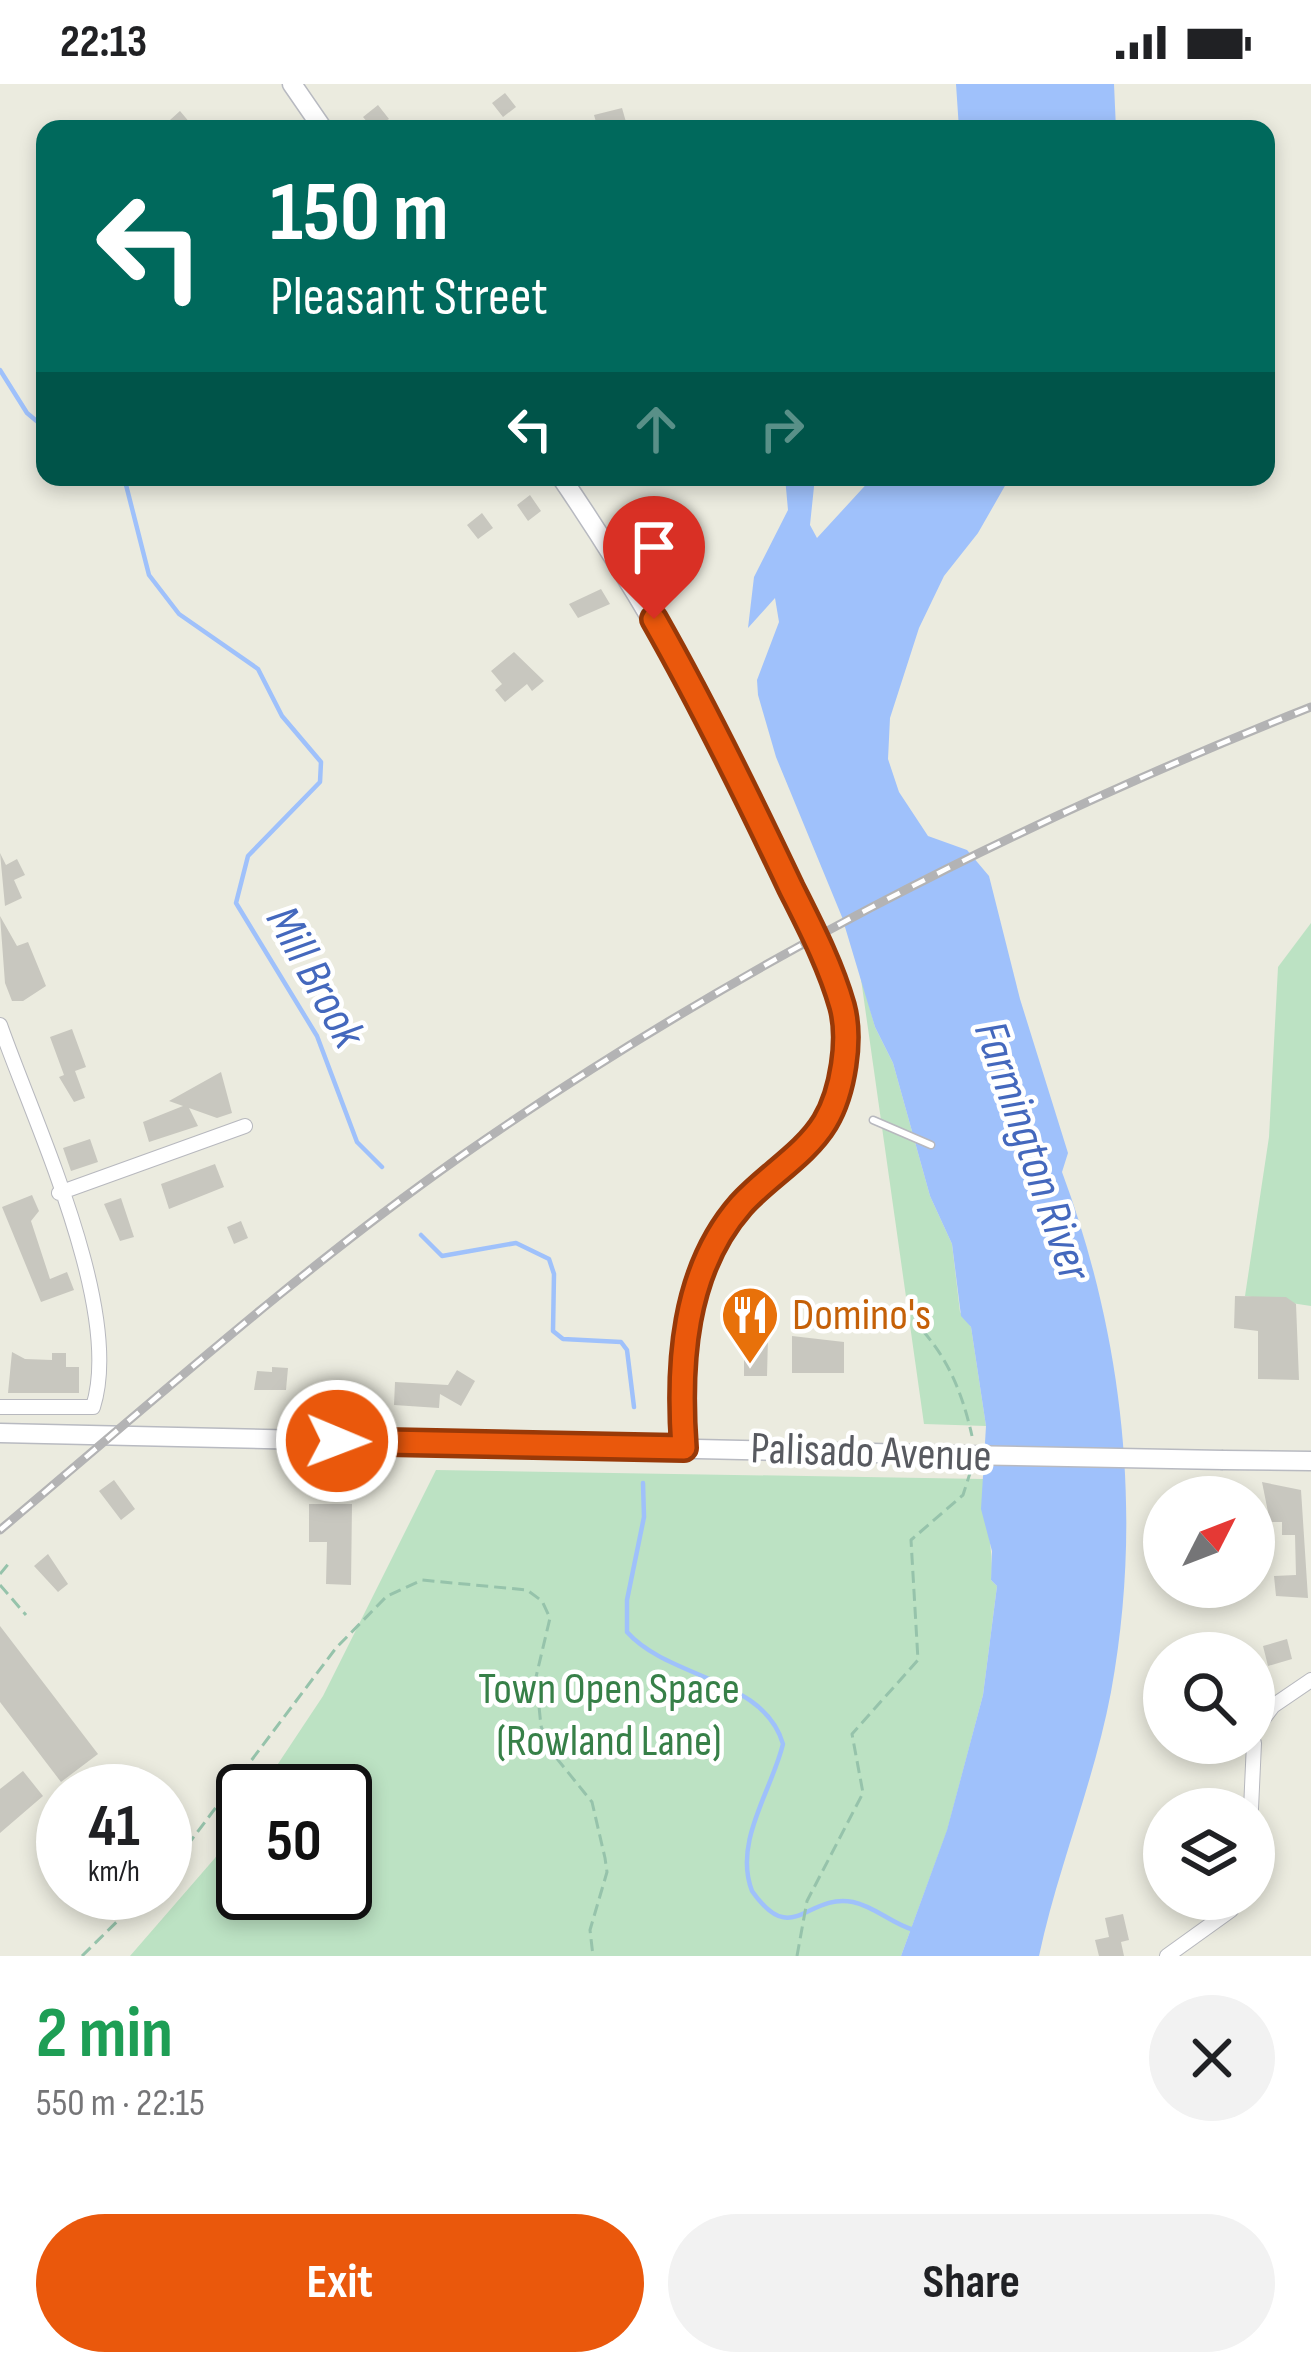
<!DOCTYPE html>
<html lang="en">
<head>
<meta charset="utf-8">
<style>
	:root { --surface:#fff; --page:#f2f2f2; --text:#202124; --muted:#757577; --accent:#ea580c }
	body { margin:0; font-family:"Sofia Sans Condensed",sans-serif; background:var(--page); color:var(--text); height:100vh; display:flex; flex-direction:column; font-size:45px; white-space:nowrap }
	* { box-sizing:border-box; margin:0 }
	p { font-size:39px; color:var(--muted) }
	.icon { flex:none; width:66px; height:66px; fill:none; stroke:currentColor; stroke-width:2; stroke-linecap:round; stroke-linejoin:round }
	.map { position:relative; height:1872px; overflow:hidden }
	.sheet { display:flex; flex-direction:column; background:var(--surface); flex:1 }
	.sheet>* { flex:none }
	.banner { position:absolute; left:36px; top:36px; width:1239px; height:366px; border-radius:24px; box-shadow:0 6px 18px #0003; background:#00695c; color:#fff; overflow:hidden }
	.needle { width:78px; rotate:48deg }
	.tools { position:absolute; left:1143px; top:1392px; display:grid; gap:24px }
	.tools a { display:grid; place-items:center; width:132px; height:132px; border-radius:50%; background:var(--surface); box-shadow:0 6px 18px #0003; font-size:60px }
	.speed { position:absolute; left:36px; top:1680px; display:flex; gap:24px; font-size:60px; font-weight:700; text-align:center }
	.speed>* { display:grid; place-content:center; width:156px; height:156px; border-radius:50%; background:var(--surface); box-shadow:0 6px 18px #0003; line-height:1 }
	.speed small { font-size:30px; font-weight:400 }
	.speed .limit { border:6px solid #111; border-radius:18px; background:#fff; color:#111 }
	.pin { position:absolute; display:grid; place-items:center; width:102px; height:102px; color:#fff; margin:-123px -51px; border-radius:50% 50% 50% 0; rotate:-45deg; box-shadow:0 0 12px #0007 }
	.pin .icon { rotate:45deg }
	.me { position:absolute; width:132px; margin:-66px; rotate:91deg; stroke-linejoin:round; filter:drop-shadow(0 0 9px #0008) }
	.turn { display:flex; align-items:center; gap:42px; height:252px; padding:0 36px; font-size:54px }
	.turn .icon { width:156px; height:156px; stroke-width:2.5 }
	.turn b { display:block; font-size:84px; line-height:102px }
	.lanes { display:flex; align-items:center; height:114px; padding:0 36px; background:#0003; justify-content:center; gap:60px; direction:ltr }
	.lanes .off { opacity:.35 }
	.round { display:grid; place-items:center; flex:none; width:126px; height:126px; border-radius:63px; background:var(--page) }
	.summary { display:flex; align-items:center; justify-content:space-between; height:204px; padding:0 36px }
	h1 { font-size:72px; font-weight:700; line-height:90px; color:#1e9e55 }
	.primary-button { display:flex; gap:24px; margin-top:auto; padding:24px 36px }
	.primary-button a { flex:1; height:138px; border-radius:72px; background:var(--accent); color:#fff; font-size:48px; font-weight:700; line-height:138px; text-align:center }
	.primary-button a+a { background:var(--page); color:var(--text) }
	.status { display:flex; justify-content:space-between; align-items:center; height:84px; padding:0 60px; background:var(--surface); direction:ltr }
	.status svg { height:33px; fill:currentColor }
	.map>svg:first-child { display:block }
	.green { fill:#bce2c3 }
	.water { fill:#9fc1fb }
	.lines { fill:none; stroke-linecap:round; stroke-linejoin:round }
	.stream { stroke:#9fc1fb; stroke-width:4.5 }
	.building { fill:#c8c7bf }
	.lane-casing { stroke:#b7b8be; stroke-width:9 }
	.street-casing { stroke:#b7b8be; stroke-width:16 }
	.secondary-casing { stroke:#b8bac1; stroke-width:21 }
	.path { stroke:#96c3ab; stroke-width:3; stroke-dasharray:12 6; stroke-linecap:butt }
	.lane { stroke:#fff; stroke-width:6 }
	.street { stroke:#fff; stroke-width:14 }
	.secondary { stroke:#fff; stroke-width:18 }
	.rail-casing { stroke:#b3b3b4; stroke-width:9 }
	.rail { stroke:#fff; stroke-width:4.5; stroke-dasharray:14; stroke-linecap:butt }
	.secondary-bridge-casing { stroke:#b8bac1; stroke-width:21; stroke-linecap:butt }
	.secondary-bridge { stroke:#fff; stroke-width:18 }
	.route-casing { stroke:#983908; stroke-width:30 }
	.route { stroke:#ea580c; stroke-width:21 }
	.labels { text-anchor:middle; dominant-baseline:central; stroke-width:9; stroke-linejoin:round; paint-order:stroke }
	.food-label { font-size:45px; fill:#c56008; stroke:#fff; text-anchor:start }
	.street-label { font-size:45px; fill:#585a60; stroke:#fff }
	.park-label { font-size:45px; fill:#378048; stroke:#fff }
	.water-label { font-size:48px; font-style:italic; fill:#4468bd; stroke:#fff }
</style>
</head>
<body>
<div class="status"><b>22:13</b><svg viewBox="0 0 49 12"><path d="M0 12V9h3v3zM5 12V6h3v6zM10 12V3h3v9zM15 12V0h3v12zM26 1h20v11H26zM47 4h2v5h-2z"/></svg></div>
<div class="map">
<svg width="1311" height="1872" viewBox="0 0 1311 1872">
	<rect width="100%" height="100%" fill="#ebebdf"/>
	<path class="green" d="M1311,839V1222L1245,1212L1269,1053L1278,883Z
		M860,888L875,943L893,979L930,1112L952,1160L960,1228L971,1243L986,1342L924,1340Z
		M436,1386L984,1395C982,1431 995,1462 991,1496L997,1502L983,1611L947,1747L901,1872H130L215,1774L243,1732V1809H345V1707H260L323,1612Z"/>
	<path class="water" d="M956,0H1114L1116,45H959Z
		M785,393H815L810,441L817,454L873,393H1010L978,449L944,492L919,544L890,634L888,675L899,708L928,752L967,766L989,792L1020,915L1068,1069L1062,1088C1124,1255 1143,1433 1111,1608C1094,1698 1058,1783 1039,1872H901L947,1746L983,1611L997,1502L991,1496L992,1467L981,1425L986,1342L971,1243L961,1232L952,1160L930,1112L893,979L875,943L842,833L776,673L758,611L757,596L779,538L775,514L748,544L754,493L788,426Z"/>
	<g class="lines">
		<path class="stream" d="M0,286L27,329L45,344
			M124,393L149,491L179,530L258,585L282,632L321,678L320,698L248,772L236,819L317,952L357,1058L382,1083
			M421,1151L442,1172L516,1159L549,1175L554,1190L553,1247L563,1255L621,1258L627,1266L634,1323
			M643,1399L644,1433L627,1516V1548C669,1595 764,1594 783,1660C772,1706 733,1758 752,1807C793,1865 806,1809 853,1818C876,1823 892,1840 914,1846"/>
	</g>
	<path class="building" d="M505,9L516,23L503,33L492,19Z
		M378,21L389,35L373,45L363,33Z
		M622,24L628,45H598L594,31Z
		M180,27L191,40L185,45H160Z
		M530,411L541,427L528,437L517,421Z
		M482,429L493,444L478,455L467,441Z
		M601,505L610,520L578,534L569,520Z
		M514,568L544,597L532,607L527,600L505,618L495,606L502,600L491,587Z
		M0,769L6,781L17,775L25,791L14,796L22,814L5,822Z
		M0,832L17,862L28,858L46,902L23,917H12L5,899Z
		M72,945L86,983L75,987L85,1014L74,1018L59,993L64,991L50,953Z
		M221,988L232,1029L217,1034L189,1024L198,1042L149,1058L143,1038L183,1022L169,1017Z
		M90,1055L98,1078L71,1087L63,1064Z
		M215,1080L224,1103L169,1125L161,1100Z
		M32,1111L39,1127L31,1137L50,1195L67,1188L74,1206L41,1218L2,1123Z
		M121,1114L134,1153L120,1157L104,1120Z
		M241,1137L248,1154L234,1160L227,1143Z
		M1235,1212L1286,1213L1296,1220L1299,1296L1258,1295V1247L1234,1244Z
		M792,1252L844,1258V1289H792Z
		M744,1253H768L767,1292H744Z
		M12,1268L25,1275L52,1276V1269H66V1283H79V1309H8Z
		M272,1283L288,1284L286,1306H254L257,1287L272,1288Z
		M457,1286L475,1297L461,1322L440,1310L439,1324L394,1321L395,1298L448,1301Z
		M337,1303L364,1304L363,1325L336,1317Z
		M114,1396L135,1425L121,1436L99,1407Z
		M1262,1398L1301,1406L1308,1514L1276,1512L1274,1492L1296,1491L1295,1451H1282V1438H1270Z
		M309,1420H352L351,1501L326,1500L327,1458H309Z
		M48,1470L68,1500L58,1508L34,1482Z
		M0,1542L98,1670L61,1698L0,1618Z
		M1287,1555L1292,1575L1268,1582L1263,1562Z
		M23,1687L43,1712L0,1749V1705Z
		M1123,1830L1129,1856L1121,1858L1124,1872H1099L1095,1856L1109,1853L1105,1834Z"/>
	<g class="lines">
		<g class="lane-casing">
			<path id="lane" d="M873,1036L931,1061"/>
		</g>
		<g class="street-casing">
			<path id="street" d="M0,941C34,1038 124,1226 93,1323H0
				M59,1109L245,1042
				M1254,1647L1273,1622L1311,1596
				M1251,1725L1254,1659
				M1167,1872L1231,1826L1238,1815"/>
		</g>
		<g class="secondary-casing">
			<path id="secondary" d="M292,0L323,45
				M561,393C649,522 723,656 789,798C808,839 831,879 842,923C850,956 843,1010 824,1039C803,1072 766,1092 740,1122C683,1188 678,1281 684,1364
				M0,1349L960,1371
				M1223,1376L1311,1377"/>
		</g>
		<path class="path" d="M923,1247C950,1278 963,1312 972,1352
			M0,1490L10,1478
			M0,1501L26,1531
			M165,1791L336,1564L387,1512L422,1496L527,1506L542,1517L550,1534L536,1593L541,1642L550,1666L592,1718L605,1774L607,1788L590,1846L593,1872
			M82,1872L146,1809
			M797,1872L807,1817L863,1709L852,1650L918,1576L911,1456L963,1411L971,1386"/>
		<use href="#lane" class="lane"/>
		<use href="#street" class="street"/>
		<use href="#secondary" class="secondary"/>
		<g class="rail-casing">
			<path id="rail" d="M0,1446C150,1320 297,1188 457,1075C724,888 1008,743 1311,623"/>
		</g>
		<use href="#rail" class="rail"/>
		<g class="secondary-bridge-casing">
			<path id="secondary-bridge" d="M960,1371L1223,1376"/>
		</g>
		<use href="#secondary-bridge" class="secondary-bridge"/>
	</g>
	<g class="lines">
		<g class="route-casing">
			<path id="route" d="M337,1357L684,1364C678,1281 683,1187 741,1121C767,1092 805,1071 825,1038C843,1008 851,955 842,922C830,880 810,842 791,804C748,713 704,623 654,535"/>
		</g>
		<use href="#route" class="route"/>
	</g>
	<defs>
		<g id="restaurant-pin" transform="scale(3)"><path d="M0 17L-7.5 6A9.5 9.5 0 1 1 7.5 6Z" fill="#e8710a" stroke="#fff"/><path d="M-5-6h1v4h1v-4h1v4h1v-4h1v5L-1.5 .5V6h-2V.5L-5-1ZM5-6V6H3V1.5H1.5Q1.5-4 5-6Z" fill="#fff"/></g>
	</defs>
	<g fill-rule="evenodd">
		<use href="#restaurant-pin" x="750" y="1231"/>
	</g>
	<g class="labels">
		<g class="food-label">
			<text x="792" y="1231">Domino's</text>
		</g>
		<g class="street-label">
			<text transform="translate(871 1369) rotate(2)">Palisado Avenue</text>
		</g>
		<g class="park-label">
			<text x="609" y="1605">Town Open Space<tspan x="609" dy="52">(Rowland Lane)</tspan></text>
		</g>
		<g class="water-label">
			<text transform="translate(315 893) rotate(61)">Mill Brook</text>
			<text transform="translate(1032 1067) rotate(71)">Farmington River</text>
		</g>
	</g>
</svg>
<div class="tools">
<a><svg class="needle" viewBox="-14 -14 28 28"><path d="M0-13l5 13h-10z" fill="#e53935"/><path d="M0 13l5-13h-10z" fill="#757577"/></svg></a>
<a><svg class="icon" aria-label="search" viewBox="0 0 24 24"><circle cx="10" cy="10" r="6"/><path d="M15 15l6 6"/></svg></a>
<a><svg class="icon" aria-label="layers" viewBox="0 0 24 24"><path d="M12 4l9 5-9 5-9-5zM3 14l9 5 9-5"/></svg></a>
</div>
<div class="speed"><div>41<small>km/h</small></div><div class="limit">50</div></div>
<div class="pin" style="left:654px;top:535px;background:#d93025"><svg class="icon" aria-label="arrive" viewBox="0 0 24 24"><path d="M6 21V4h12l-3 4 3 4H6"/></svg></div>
<svg class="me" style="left:337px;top:1357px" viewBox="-20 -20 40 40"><circle r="17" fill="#ea580c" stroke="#fff" stroke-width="3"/><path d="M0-11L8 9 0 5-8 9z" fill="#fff"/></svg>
<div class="banner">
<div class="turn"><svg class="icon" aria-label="left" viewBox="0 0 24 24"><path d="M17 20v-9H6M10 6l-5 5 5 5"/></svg><div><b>150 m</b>Pleasant Street</div></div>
<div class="lanes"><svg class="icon" aria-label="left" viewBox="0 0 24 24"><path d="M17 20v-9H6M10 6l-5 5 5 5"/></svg><svg class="icon off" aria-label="ahead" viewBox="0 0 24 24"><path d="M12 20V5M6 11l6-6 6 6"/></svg><svg class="icon off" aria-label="right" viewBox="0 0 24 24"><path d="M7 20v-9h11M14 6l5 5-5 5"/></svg></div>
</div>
</div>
<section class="sheet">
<div class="summary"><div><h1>2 min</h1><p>550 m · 22:15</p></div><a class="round"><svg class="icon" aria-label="close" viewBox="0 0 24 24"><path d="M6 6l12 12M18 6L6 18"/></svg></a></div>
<div class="primary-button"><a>Exit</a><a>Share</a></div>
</section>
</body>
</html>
